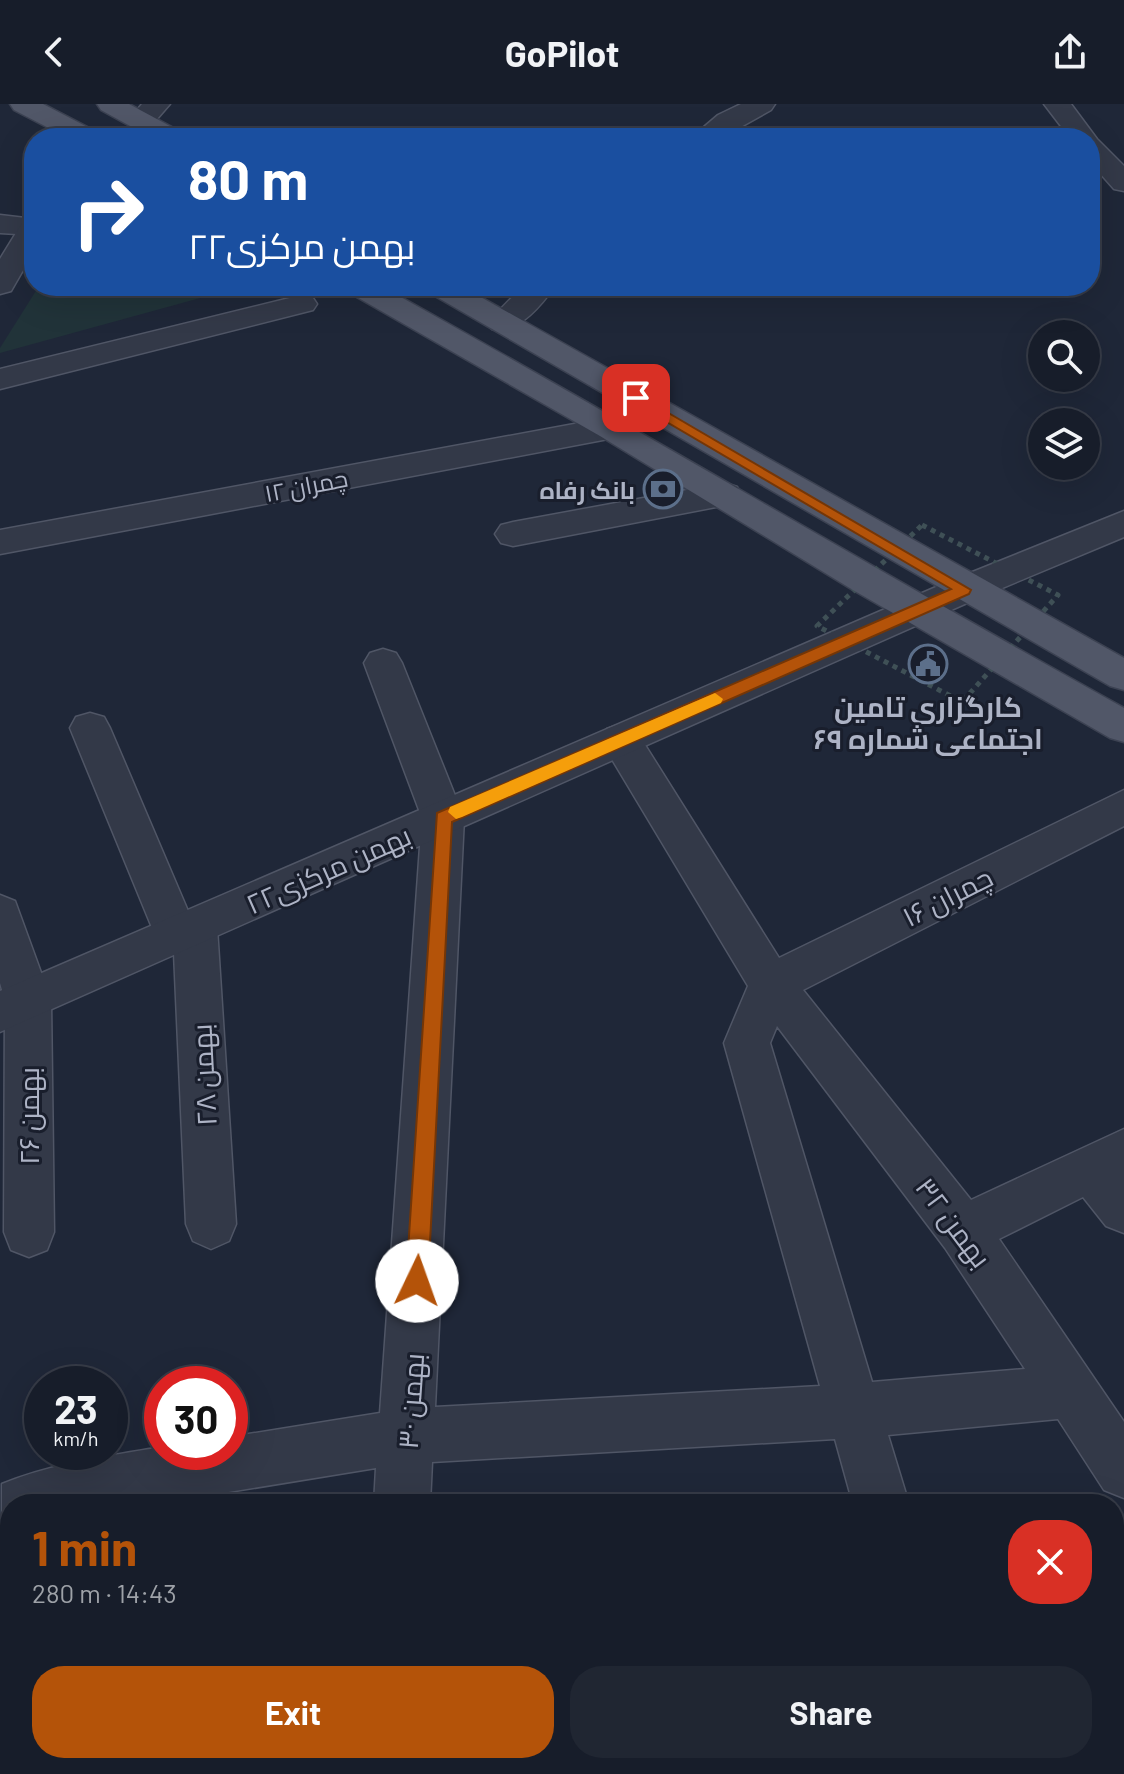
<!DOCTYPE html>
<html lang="en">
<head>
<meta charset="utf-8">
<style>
	:root { --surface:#171d2a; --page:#202632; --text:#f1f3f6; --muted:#9ea2a8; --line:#363b47; --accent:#b45309 }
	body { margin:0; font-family:Barlow,Cairo,sans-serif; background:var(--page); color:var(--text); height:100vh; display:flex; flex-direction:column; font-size:30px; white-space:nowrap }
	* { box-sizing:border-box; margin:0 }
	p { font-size:26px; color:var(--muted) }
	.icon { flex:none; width:44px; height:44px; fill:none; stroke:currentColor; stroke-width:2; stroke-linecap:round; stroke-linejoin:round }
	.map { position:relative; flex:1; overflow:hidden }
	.sheet { position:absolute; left:0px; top:1390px; width:1124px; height:280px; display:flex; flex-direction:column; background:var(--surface); border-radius:32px 32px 0 0; box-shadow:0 8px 32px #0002,0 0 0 2px var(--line) }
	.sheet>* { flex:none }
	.guide { position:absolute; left:24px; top:24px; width:1076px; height:168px; border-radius:32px; box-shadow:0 8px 32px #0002,0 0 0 2px var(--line); background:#1a4fa0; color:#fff; overflow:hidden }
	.buttons { position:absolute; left:1028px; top:216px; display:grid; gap:16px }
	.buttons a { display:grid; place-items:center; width:72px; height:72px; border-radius:50%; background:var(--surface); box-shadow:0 8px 32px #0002,0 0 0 2px var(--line); font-size:40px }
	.speed { position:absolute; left:24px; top:1262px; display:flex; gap:16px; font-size:40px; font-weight:700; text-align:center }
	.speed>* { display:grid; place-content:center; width:104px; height:104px; border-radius:50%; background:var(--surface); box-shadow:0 8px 32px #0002,0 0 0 2px var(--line); line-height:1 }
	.speed small { font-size:20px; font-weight:400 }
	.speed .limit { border:12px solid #d22; background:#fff; color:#111 }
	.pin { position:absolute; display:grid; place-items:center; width:68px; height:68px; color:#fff; margin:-34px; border-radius:16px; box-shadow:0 4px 12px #0006 }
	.me { position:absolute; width:88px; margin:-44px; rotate:3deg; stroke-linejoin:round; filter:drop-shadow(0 0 6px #0008) }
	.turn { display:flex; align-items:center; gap:28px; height:168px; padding:0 32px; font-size:36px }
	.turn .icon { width:104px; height:104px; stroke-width:2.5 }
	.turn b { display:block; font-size:56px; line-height:68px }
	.round { display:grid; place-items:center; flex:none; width:84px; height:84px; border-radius:32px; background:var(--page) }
	.headline { display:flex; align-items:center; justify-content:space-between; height:136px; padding:0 32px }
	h1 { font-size:48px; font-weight:700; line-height:60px; color:var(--accent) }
	.primary-button { display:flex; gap:16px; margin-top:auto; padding:16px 32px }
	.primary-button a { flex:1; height:92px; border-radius:32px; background:var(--accent); color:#fff; font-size:32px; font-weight:700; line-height:92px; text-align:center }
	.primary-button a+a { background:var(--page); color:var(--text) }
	header { display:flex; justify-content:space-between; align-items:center; height:104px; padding:0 32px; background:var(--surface); font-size:36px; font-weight:700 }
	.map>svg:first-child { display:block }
	.green { fill:#213339 }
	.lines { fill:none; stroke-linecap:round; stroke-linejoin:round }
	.minor-casing { stroke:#505666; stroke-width:3 }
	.tertiary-casing { stroke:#505666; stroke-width:3 }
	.primary-casing { stroke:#3c4252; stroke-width:3 }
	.path { stroke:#3f5056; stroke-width:5; stroke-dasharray:5 5; stroke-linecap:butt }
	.minor { fill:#333948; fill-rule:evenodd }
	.tertiary { fill:#333948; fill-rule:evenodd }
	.primary { fill:#515768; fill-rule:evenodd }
	.route { fill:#b45309; stroke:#753606; stroke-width:2 }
	.slow { fill:#f59e0b }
	.labels { text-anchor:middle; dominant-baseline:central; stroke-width:6; stroke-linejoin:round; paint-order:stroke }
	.far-street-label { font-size:24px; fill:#adb3c5; stroke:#191e2c }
	.far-poi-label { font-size:24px; font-weight:bold; fill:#adb3c5; stroke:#191e2c; text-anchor:end }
	.poi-label { font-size:28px; font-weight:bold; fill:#adb3c5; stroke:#191e2c }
	.street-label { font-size:28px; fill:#adb3c5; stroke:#191e2c }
</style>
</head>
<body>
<header><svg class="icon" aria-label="back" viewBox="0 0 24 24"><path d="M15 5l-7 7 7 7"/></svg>GoPilot<svg class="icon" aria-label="share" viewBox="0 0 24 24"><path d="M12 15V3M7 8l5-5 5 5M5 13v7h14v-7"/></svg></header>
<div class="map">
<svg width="1124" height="1670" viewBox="0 0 1124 1670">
	<rect width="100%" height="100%" fill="#1f2738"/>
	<path class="green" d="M39,182H244L0,249V244Z"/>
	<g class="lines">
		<g class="minor-casing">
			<path id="minor" d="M142,0H170L150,23H132L128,17Z
				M741,0H775L771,6L721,34H691L718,11Z
				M1044,0H1071L1097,35L1124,62V87L1114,85L1090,58V34H1070Z
				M0,111L34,115V131L0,129Z
				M523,182H555C541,202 517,231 492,225L488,218Z
				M302,191L313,194L317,200L313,206L0,285V265Z
				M612,313L624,316L629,324L624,332L0,450V426Z
				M725,379L737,383L742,391L737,399L513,442L501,439L495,430L501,421L513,418Z
				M383,545L396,549L402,559L464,714L435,1303L820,1282L724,939L748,882L607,647L601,636L607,625L621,620L635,625L779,854L1124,686V722L803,886L971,1096L1124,1025V1129L1106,1122L1083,1093L999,1135L1124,1318V1394L1104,1386L1058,1315L888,1331L909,1400H853L835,1335L432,1358L430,1400H374L376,1364L155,1400H10V1423L2,1420V1380C53,1359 108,1352 162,1343V1348H230V1333L380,1309L422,714L364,559L370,549ZM777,922L945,1144L1025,1265L872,1278L770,939Z
				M90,609L104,613L110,624L188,807L195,804L210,810L217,823L236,1120L229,1137L211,1145L193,1137L186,1120L174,849L161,844L155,831L70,624L76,613Z
				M0,791L15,797L51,896L54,1128L47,1146L29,1153L11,1146L4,1128L5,896L0,879Z
				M1124,1459V1517L1114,1520V1462Z
				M64,1660H126V1670H64Z
				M347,1660H409V1670H347Z"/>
		</g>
		<g class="tertiary-casing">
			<path id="tertiary" d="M34,113V147L11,187L0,190V155L24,116Z
				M1124,407V433L976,495L0,928V887L950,477Z"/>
		</g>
		<g class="primary-casing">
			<path id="primary" d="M10,0H43L97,28L101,34H68L14,6Z
				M97,0H129L181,28L185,34H152L101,6Z
				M344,182H381C630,320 875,466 1124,604V638L1110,634L853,486L600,332L348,188Z
				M424,182H461L1124,554V586L1110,582L428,188Z"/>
		</g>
		<path class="path" d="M922,421L1058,491L962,598L817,522Z"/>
		<use href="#minor" class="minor"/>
		<use href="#tertiary" class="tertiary"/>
		<use href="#primary" class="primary"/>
	</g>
	<path class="route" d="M636,290L971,486L969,490L452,718L428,1177L425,1185L417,1188L409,1185L406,1177L437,709L951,485L631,297L629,294Z"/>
	<path class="slow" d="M715,589L723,595L721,599L462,713L456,715L448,708L450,703Z"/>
	<defs>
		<g id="bank-ring" transform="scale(2)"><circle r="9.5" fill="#191e2c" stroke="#5c6f8a" stroke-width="1.5"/><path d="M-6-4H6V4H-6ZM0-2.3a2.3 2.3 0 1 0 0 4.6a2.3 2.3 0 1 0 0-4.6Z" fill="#5c6f8a"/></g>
		<g id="civic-ring" transform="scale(2)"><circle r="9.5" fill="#191e2c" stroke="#5c6f8a" stroke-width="1.5"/><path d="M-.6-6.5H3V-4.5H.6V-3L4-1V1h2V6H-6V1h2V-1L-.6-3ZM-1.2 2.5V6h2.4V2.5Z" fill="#5c6f8a"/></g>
	</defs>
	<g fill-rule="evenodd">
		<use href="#bank-ring" x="663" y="385"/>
		<use href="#civic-ring" x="928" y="560"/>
	</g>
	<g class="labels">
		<g class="far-street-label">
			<text transform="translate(306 381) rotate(-11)">چمران ۱۲</text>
		</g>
		<g class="far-poi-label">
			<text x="635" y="385">بانک رفاه</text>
		</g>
		<g class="poi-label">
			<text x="928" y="602">کارگزاری تامین<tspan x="928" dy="32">اجتماعی شماره ۶۹</tspan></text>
		</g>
		<g class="street-label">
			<text transform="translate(328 765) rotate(-24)">۲۲بهمن مرکزی</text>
			<text transform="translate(947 792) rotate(-27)">چمران ۱۶</text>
			<text transform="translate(203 971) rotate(-93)">بهمن ۲۸</text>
			<text transform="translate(28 1012) rotate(-90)">بهمن ۲۶</text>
			<text transform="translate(954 1118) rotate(53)">بهمن ۳۲</text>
			<text transform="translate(410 1297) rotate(-86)">بهمن ۳۰</text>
		</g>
	</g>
</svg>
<div class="buttons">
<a><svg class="icon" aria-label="search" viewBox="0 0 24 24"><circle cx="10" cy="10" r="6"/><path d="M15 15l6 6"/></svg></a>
<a><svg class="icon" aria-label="layers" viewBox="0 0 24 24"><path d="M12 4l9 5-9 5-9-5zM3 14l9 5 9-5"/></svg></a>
</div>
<div class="speed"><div>23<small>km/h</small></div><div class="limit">30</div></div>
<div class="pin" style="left:636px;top:294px;background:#d93025"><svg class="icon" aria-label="arrive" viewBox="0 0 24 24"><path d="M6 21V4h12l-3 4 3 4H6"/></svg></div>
<svg class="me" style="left:417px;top:1177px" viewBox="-20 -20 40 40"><circle r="19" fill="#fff"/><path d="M0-13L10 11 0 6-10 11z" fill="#b45309"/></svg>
<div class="guide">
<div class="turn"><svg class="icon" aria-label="right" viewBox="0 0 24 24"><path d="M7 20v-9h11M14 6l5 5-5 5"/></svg><div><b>80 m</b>۲۲بهمن مرکزی</div></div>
</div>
<section class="sheet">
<div class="headline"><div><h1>1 min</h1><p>280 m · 14:43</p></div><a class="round" style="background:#d93025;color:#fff"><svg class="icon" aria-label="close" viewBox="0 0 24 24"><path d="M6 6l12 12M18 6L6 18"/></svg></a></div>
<div class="primary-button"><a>Exit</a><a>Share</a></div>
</section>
</div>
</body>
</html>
